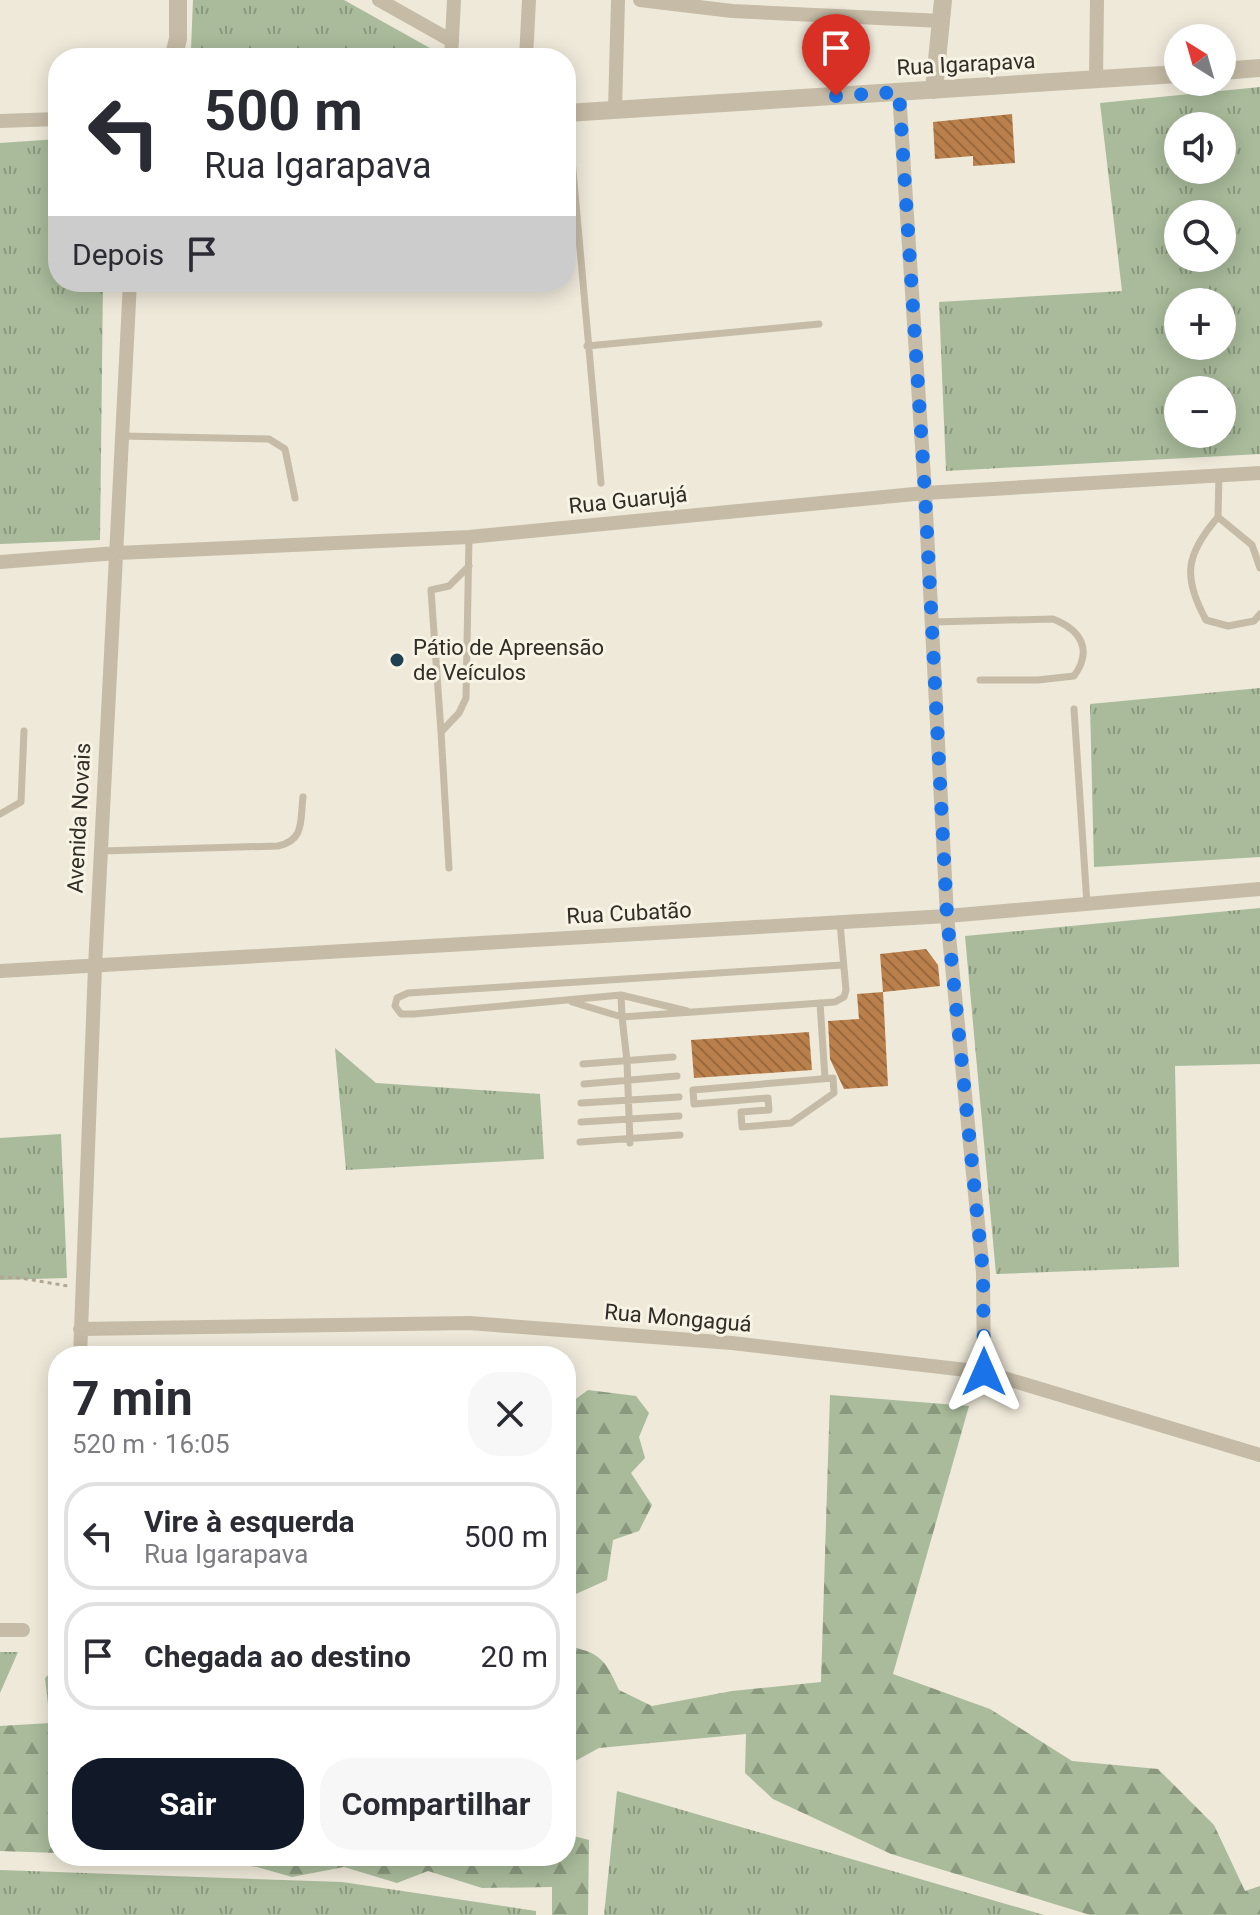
<!DOCTYPE html>
<html lang="pt">
<head>
<meta charset="utf-8">
<style>
	:root { --surface:#fff; --page:#f7f7f7; --text:#2b2b33; --muted:#7c7c81; --line:#e1e1e2; --accent:#111827 }
	body { margin:0; font-family:Roboto,sans-serif; background:var(--page); color:var(--text); height:100vh; display:flex; flex-direction:column; font-size:30px; white-space:nowrap }
	* { box-sizing:border-box; margin:0 }
	p { font-size:26px; color:var(--muted) }
	.icon { flex:none; width:44px; height:44px; fill:none; stroke:currentColor; stroke-width:2; stroke-linecap:round; stroke-linejoin:round }
	.map { position:relative; flex:1; overflow:hidden }
	.details { position:absolute; left:48px; top:1346px; width:528px; height:520px; display:flex; flex-direction:column; background:var(--surface); border-radius:32px; box-shadow:0 4px 20px #0003 }
	.details>* { flex:none }
	.hud { position:absolute; left:48px; top:48px; width:528px; height:244px; border-radius:32px; box-shadow:0 4px 20px #0003; background:#fff; color:var(--text); overflow:hidden }
	.needle { width:52px; rotate:323deg }
	.tools { position:absolute; left:1164px; top:24px; display:grid; gap:16px }
	.tools a { display:grid; place-items:center; width:72px; height:72px; border-radius:50%; background:var(--surface); box-shadow:0 4px 20px #0003; font-size:40px }
	.pin { position:absolute; display:grid; place-items:center; width:68px; height:68px; color:#fff; margin:-82px -34px; border-radius:50% 50% 50% 0; rotate:-45deg; box-shadow:0 0 8px #0007 }
	.pin .icon { rotate:45deg }
	.me { position:absolute; width:88px; margin:-44px; rotate:0deg; stroke-linejoin:round; filter:drop-shadow(0 0 6px #0008) }
	.turn { display:flex; align-items:center; gap:28px; height:168px; padding:0 24px; font-size:36px }
	.turn .icon { width:104px; height:104px; stroke-width:2.5 }
	.turn b { display:block; font-size:56px; line-height:68px }
	.then { display:flex; align-items:center; height:76px; padding:0 24px; background:#0003; gap:16px; font-size:30px }
	.round { display:grid; place-items:center; flex:none; width:84px; height:84px; border-radius:32px; background:var(--page) }
	.summary { display:flex; align-items:center; justify-content:space-between; height:136px; padding:0 24px }
	h1 { font-size:48px; font-weight:700; line-height:60px }
	.primary-button { display:flex; gap:16px; margin-top:auto; padding:16px 24px }
	.primary-button a { flex:1; height:92px; border-radius:32px; background:var(--accent); color:#fff; font-size:32px; font-weight:700; line-height:92px; text-align:center }
	.primary-button a+a { background:var(--page); color:var(--text) }
	ul { padding:0; list-style:none }
	li { display:flex; align-items:center; gap:24px; height:108px; margin:0 16px 12px; padding:0 8px; border:4px solid var(--line); border-radius:32px }
	li div { flex:1 }
	li b { display:block; font-size:30px }
	li em { font-style:normal }
	.map>svg:first-child { display:block }
	.grass { fill:url(#grass-tufts); fill-rule:evenodd }
	.forest { fill:url(#forest-firs) }
	.building { fill:url(#building-back-hatch) }
	.lines { fill:none; stroke-linecap:round; stroke-linejoin:round }
	.path { stroke:#b0a691; stroke-width:3; stroke-dasharray:4 4; stroke-linecap:butt }
	.service { stroke:#c5bba6; stroke-width:7 }
	.minor { stroke:#c5bba6; stroke-width:14 }
	.tertiary { stroke:#c5bba6; stroke-width:18 }
	.route { stroke:#1a73e8; stroke-width:14; stroke-dasharray:0 25.2 }
	.poi-dot { fill:#20414f; stroke:#f7f3e5; stroke-width:3 }
	.labels { text-anchor:middle; dominant-baseline:central; stroke-width:6; stroke-linejoin:round; paint-order:stroke }
	.street-label { font-size:22px; fill:#322d26; stroke:#f7f3e5 }
	.poi-label { font-size:22px; fill:#322d26; stroke:#f7f3e5; text-anchor:start }
</style>
</head>
<body>
<div class="map">
<svg width="1260" height="1915" viewBox="0 0 1260 1915">
	<defs>
		<pattern id="grass-tufts" width="24" height="20" patternUnits="userSpaceOnUse" patternTransform="scale(2)"><rect width="24" height="20" fill="#a9bb9b"/><path d="M3 7l-1-3M5 7V3M7 7l1-3M15 17l-1-3M17 17v-4M19 17l1-3" fill="none" stroke="#8a987e"/></pattern>
		<pattern id="forest-firs" width="22" height="20" patternUnits="userSpaceOnUse" patternTransform="scale(2)"><rect width="22" height="20" fill="#a9bb9b"/><path d="M5 1l3.5 6h-7zM16 11l3.5 6h-7z" fill="#8a987e"/></pattern>
		<pattern id="building-back-hatch" width="6" height="6" patternUnits="userSpaceOnUse" patternTransform="scale(2)"><rect width="6" height="6" fill="#ba804b"/><path d="M-1 5l2 2M0 0l6 6M5-1l2 2" fill="none" stroke="#98693e"/></pattern>
	</defs>
	<rect width="100%" height="100%" fill="#eee9d9"/>
	<path class="grass" d="M193,0H344L437,52V58H186L191,49Z
		M1260,87V454L946,471L939,302L1122,291L1100,103ZM1222,126V170H1178V126ZM1222,214V258H1178V214ZM1222,302V346H1178V302ZM1222,390V434H1178V390Z
		M58,139V282H103L100,540L0,544V143Z
		M1260,688V857L1094,867L1090,704Z
		M1260,908V1064L1175,1066L1179,1267L996,1274L965,936Z
		M335,1048L376,1083L540,1094L544,1159L346,1170Z
		M61,1134L67,1278L0,1280V1138Z
		M0,1652H18L0,1693Z
		M617,1791L1044,1915H604Z
		M0,1870L342,1882L536,1911V1915H0Z"/>
	<path class="forest" d="M588,1390L636,1396L649,1413L639,1437L645,1458L631,1473L652,1505L639,1531L613,1540L607,1580L567,1598L566,1601V1406Z
		M830,1395L969,1406L893,1674L990,1709L1072,1761L1158,1769L1214,1825L1245,1891L1260,1886V1915H1090L891,1854L773,1799L745,1773L746,1734L599,1748L566,1766V1646C600,1652 605,1659 619,1690L652,1706L732,1691L821,1682Z
		M58,1665V1853L0,1851V1726L50,1723L45,1678Z
		M566,1834L589,1840L588,1915H552V1887L482,1888L428,1871L397,1883L344,1867L292,1877L257,1867L187,1856H566Z"/>
	<path class="building" d="M1012,114L1015,163L973,166V156L935,159L933,122Z
		M926,949L938,965L940,986L883,992L880,954Z
		M883,992L888,1086L844,1089L830,1059L828,1021L859,1019L857,994Z
		M809,1032L812,1070L694,1078L691,1040Z"/>
	<g class="lines">
		<path class="path" d="M0,1277L21,1278L68,1286"/>
		<path class="service" d="M568,115L601,483
			M587,346L819,324
			M123,436L269,439L285,449L295,498
			M1219,475L1218,517C1186,554 1182,576 1206,620L1228,626L1254,621L1260,614
			M1218,517L1252,545L1260,568
			M932,622L1053,619C1081,630 1093,650 1074,676L1038,680H980
			M1074,709L1087,904
			M441,732L431,590L449,586L469,566
			M0,814L21,802L24,731
			M101,851L278,846C305,840 300,821 303,797
			M449,868L441,732L459,713L466,698L469,537
			M621,995L414,1014H401L395,1006L397,998L408,993L842,965
			M572,1002L622,1017L621,995L687,1011
			M820,1003L825,1078
			M583,1064L673,1057
			M833,1078L834,1093L791,1123L742,1127L741,1112L769,1110L768,1098L694,1104L693,1090Z
			M584,1084L677,1076
			M581,1103L679,1097
			M581,1122L679,1116
			M580,1142L680,1135
			M630,1143L627,1061L622,1017L835,1002L844,997L846,990L840,923"/>
		<path class="minor" d="M379,0L452,41
			M640,0L732,11L942,21
			M451,58L454,0
			M526,58L529,0
			M1096,80L1097,0
			M899,92L925,493L947,916L983,1273L984,1372
			M615,110L618,0
			M0,121L58,119
			M0,562L117,553L469,537L925,493L1260,473
			M0,971L947,916L1260,889
			M80,1329L469,1323L732,1343L984,1372L1260,1455
			M80,1356L95,967L130,282
			M0,1630H23"/>
		<path class="tertiary" d="M173,58L178,39V0
			M1222,71L1260,68
			M934,90L943,0
			M566,113L1178,74"/>
	</g>
	<g class="lines">
		<path class="route" d="M836,96L899,92L925,493L947,916L983,1273L984,1372"/>
	</g>
	<circle class="poi-dot" cx="397" cy="660" r="8"/>
	<g class="labels">
		<g class="street-label">
			<text transform="translate(966 64) rotate(-3)">Rua Igarapava</text>
			<text transform="translate(628 500) rotate(-6)">Rua Guarujá</text>
			<text transform="translate(79 818) rotate(-87)">Avenida Novais</text>
			<text transform="translate(629 913) rotate(-3)">Rua Cubatão</text>
			<text transform="translate(678 1318) rotate(5)">Rua Mongaguá</text>
		</g>
		<g class="poi-label">
			<text x="413" y="647">Pátio de Apreensão<tspan x="413" dy="25">de Veículos</tspan></text>
		</g>
	</g>
</svg>
<div class="tools">
<a><svg class="needle" viewBox="-14 -14 28 28"><path d="M0-13l5 13h-10z" fill="#e53935"/><path d="M0 13l5-13h-10z" fill="#7c7c81"/></svg></a>
<a><svg class="icon" aria-label="sound" viewBox="0 0 24 24"><path d="M4 9h4l5-4v14l-5-4H4zM17 9q2 3 0 6"/></svg></a>
<a><svg class="icon" aria-label="search" viewBox="0 0 24 24"><circle cx="10" cy="10" r="6"/><path d="M15 15l6 6"/></svg></a>
<a>+</a>
<a>−</a>
</div>
<div class="pin" style="left:836px;top:96px;background:#d93025"><svg class="icon" aria-label="arrive" viewBox="0 0 24 24"><path d="M6 21V4h12l-3 4 3 4H6"/></svg></div>
<svg class="me" style="left:984px;top:1372px" viewBox="-20 -20 40 40"><path d="M0-17L14 15 0 8-14 15z" fill="#1a73e8" stroke="#fff" stroke-width="4"/></svg>
<div class="hud">
<div class="turn"><svg class="icon" aria-label="left" viewBox="0 0 24 24"><path d="M17 20v-9H6M10 6l-5 5 5 5"/></svg><div><b>500 m</b>Rua Igarapava</div></div>
<div class="then">Depois<svg class="icon" aria-label="arrive" viewBox="0 0 24 24"><path d="M6 21V4h12l-3 4 3 4H6"/></svg></div>
</div>
<section class="details">
<div class="summary"><div><h1>7 min</h1><p>520 m · 16:05</p></div><a class="round"><svg class="icon" aria-label="close" viewBox="0 0 24 24"><path d="M6 6l12 12M18 6L6 18"/></svg></a></div>
<ul>
<li><svg class="icon" aria-label="left" viewBox="0 0 24 24"><path d="M17 20v-9H6M10 6l-5 5 5 5"/></svg><div><b>Vire à esquerda</b><p>Rua Igarapava</p></div><em>500 m</em></li>
<li><svg class="icon" aria-label="arrive" viewBox="0 0 24 24"><path d="M6 21V4h12l-3 4 3 4H6"/></svg><div><b>Chegada ao destino</b></div><em>20 m</em></li>
</ul>
<div class="primary-button"><a>Sair</a><a>Compartilhar</a></div>
</section>
</div>
</body>
</html>
